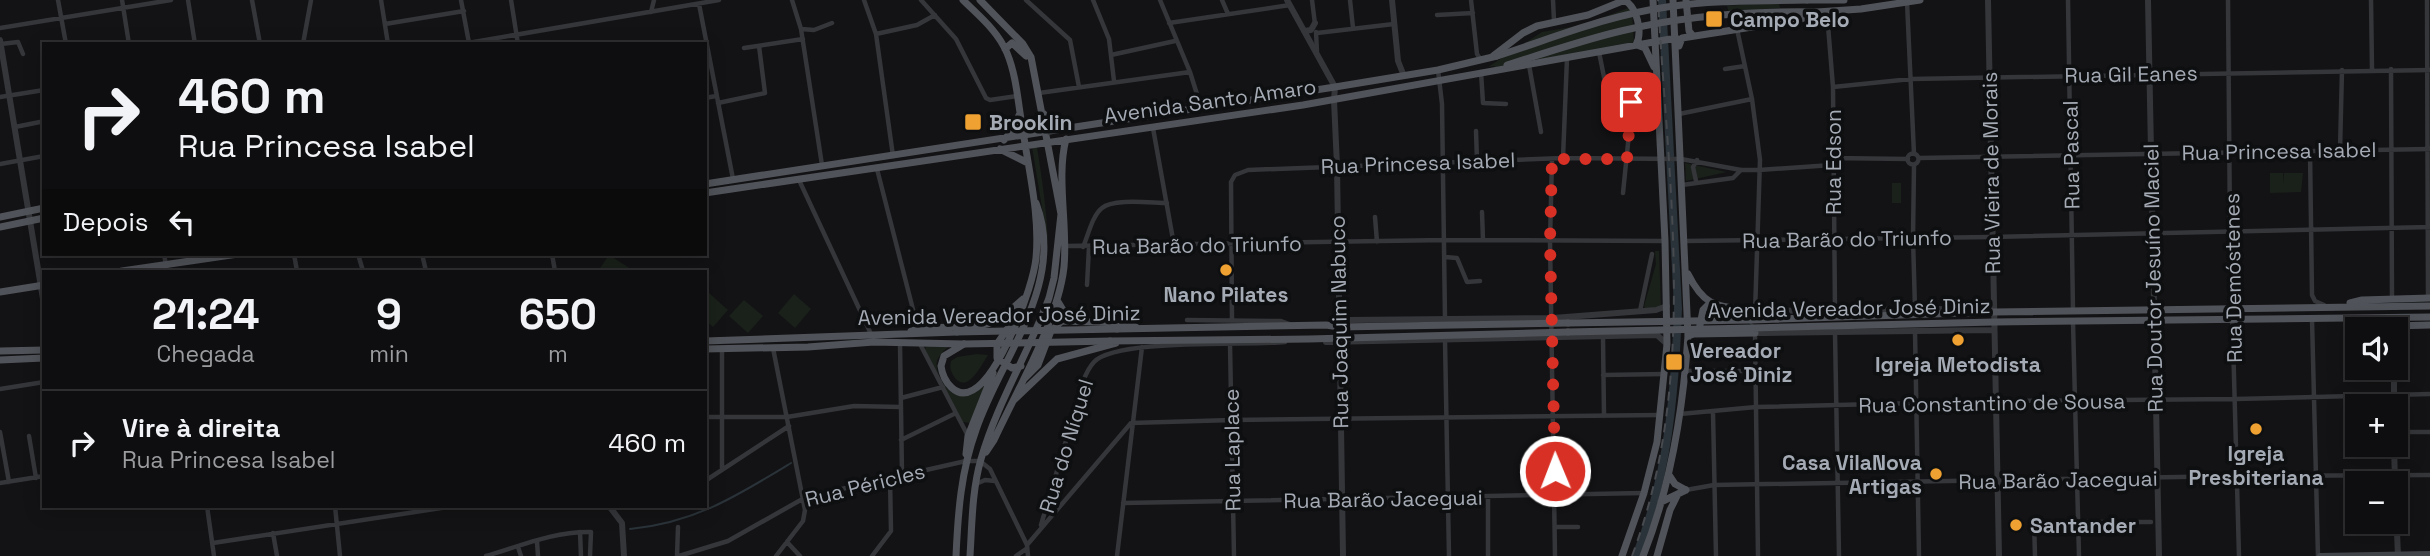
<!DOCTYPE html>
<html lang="pt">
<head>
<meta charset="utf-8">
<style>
	:root { --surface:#0e0e10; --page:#1c1c1e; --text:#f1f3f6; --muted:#9b9c9f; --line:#2e2e30 }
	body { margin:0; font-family:"Space Grotesk",sans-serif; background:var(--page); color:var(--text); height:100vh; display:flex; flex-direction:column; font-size:26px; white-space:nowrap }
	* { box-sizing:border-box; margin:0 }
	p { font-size:23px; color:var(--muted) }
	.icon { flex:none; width:38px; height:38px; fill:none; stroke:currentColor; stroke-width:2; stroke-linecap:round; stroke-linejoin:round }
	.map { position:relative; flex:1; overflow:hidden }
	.drawer { position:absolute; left:42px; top:270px; width:665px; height:238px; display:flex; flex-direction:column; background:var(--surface); border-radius:0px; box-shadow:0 4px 18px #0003,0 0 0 2px var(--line) }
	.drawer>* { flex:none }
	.guide { position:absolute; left:42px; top:42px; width:665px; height:214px; border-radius:0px; box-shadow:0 4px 18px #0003,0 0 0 2px var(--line); background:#0e0e10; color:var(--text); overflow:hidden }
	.buttons { position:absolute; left:2345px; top:317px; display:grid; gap:14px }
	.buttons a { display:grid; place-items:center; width:63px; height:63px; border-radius:0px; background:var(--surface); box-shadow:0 4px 18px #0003,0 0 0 2px var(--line); font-size:35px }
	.pin { position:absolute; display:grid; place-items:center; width:60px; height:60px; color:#fff; margin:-30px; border-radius:14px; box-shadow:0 4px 10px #0006 }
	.me { position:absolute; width:77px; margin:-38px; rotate:359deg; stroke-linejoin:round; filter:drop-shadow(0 0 5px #0008) }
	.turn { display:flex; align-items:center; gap:24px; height:147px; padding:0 21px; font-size:32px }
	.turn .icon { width:91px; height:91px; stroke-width:2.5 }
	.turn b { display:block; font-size:49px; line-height:60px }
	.then { display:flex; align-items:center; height:66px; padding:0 21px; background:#0003; gap:14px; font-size:26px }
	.eta { display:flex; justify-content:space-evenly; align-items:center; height:119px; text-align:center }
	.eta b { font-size:42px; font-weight:800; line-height:49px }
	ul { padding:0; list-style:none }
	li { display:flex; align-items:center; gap:21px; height:105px; padding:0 21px; border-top:2px solid var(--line) }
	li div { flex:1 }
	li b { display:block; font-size:26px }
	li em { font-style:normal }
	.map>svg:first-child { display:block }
	.green { fill:#1a201a }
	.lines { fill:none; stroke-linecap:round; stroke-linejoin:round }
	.stream { stroke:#2a3339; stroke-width:2 }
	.river { stroke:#2a3339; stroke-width:8 }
	.minor { stroke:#34363a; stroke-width:4.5 }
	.tertiary { stroke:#34363a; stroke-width:6 }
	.secondary { stroke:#42454a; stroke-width:6 }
	.primary { stroke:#505359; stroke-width:7 }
	.rail { stroke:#474a4f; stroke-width:2; stroke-dasharray:9 7; stroke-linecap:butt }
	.primary-bridge { stroke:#505359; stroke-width:7 }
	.route { stroke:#d93025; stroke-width:12; stroke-dasharray:0 21.6 }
	.poi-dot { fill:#efa131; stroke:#0e0f10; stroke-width:2.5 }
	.labels { text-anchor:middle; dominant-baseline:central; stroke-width:7; stroke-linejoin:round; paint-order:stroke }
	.poi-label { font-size:21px; font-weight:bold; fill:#a5abb5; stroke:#0e0f10; text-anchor:start }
	.street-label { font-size:21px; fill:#a5abb5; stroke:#0e0f10 }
</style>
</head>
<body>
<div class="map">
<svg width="2430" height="556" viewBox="0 0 2430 556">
	<rect width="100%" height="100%" fill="#131315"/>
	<path class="green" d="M1779,2L1780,8L1729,13L1727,6Z
		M1628,8L1632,9L1634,43L1496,69L1494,66L1488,67L1542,32L1582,25Z
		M1032,147H1037C1042,179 1047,211 1048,244Z
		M1685,163L1727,172L1686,181Z
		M2270,173H2283L2284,184V173H2303L2301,192L2270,193Z
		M1892,183H1901V203H1892Z
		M1655,251H1659L1661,307L1646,310L1644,306L1656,264Z
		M609,255L634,271H598Z
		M709,293L728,310L713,327L705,320V298Z
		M794,294L811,309L795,328L778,313Z
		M744,300L763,316L748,333L729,316Z
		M926,346L948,347C944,351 939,355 937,361C934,374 948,395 961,396C971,397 979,389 986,383L970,423L963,422L925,350Z
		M977,354L988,355C982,364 968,394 955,378C951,372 949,368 951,361L957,357Z"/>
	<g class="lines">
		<path class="stream" d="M630,529C694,523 737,496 791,463"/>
		<path class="river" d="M1636,556C1668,477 1675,392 1678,308L1662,0"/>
		<path class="minor" d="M58,0L66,44
			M122,0L129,44
			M188,0L195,44
			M252,0L260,44
			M381,0L388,44
			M461,0L469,43
			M511,0L518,44
			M792,0L801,29L822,165
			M864,0L876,34L893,156
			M921,0L956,39L986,98L990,100L1017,96
			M1026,0L1070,40L1079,87
			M1093,0L1109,39L1114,81
			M1160,0L1190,72L1201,107
			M1222,0L1228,14
			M1312,0L1315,24
			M1350,0L1353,28
			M1471,0L1477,54L1481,60
			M1553,0L1554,21
			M2068,0L2073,311
			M2228,0L2230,232L2239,556
			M2371,0L2372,69
			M2427,0L2428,298
			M1907,2L1914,154
			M699,4L733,179
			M651,12L654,0
			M1827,13L1833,87L1835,311
			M1437,15L1473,13
			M1169,23L1290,5
			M385,24L464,11
			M0,28L171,0
			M801,29L814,30L832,23
			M1737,29L1752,99L1760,160L1755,313
			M1316,32L1317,52
			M1317,33L1394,24
			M876,34L917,25L935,15
			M1,44L18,42L23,54
			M303,44L311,0
			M462,44L719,0
			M744,48L803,39
			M1599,52L1607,92L1615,96L1628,98L1632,104L1623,193
			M1111,55L1175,41
			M1529,65L1541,132
			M1725,69L1745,66
			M2391,69L2392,299
			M1438,70L1442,104L1445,319
			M1481,72L1483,103L1506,104
			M1833,87L1911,79L2430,70
			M1039,93L1190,72
			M0,97L44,90
			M705,98L716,96
			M718,103L765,93L759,46
			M1679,114L1752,99
			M15,127L40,122
			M1153,128L1174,245
			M1476,131L1477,161
			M2340,150L2342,70
			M2310,151L2312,295L2315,301L2324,305
			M1907.5 159a5.5 5.5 0 1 1 11 0a5.5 5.5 0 1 1-11 0Z
			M1563,158L1567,58
			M1832,158L1908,159
			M1919,158L2430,149
			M1552,159L1550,241L1555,556
			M0,164L44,156
			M1914,165L1913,238L1915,309
			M877,169L918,329
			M799,180L871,334
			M1696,181L1693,167L1697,160
			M1682,185L1733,178L1741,170
			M1482,212L1483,240
			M1375,217L1377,242
			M1685,241L1992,237L2430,227
			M1065,246L1445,240L1665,241
			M1083,247C1088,236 1092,216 1102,208C1113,198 1152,203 1167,203
			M164,254L167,271
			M294,254L297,271
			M358,254L363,271
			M422,254L426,271
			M552,254L555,271
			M1445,257L1457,258L1467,282L1480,281
			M1087,285L1089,247
			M1640,311L1652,254
			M2312,319L2318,556
			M1187,320L1281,321L1292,325
			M1232,321L1231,182L1235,175L1248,170L1563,158L1681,159L1741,170H1759L1832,165
			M2073,322L2079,556
			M1915,331L1919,556
			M1835,333L1839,556
			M1755,334L1758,556
			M1603,338L1604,416
			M1445,340L1449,556
			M900,344L902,475
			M920,344L968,436
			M1230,344L1234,556
			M773,348L805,510L803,521L776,556
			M722,349V469
			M1686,371H1756
			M1603,375L1665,374
			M0,389L44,382
			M901,398L943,387
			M1713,412L1716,556
			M1680,414L1756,407L1996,401L2236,399L2430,394
			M705,417H787L854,406L901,407
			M0,432L9,482
			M2396,432H2430
			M29,436L36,478
			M901,440L956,413
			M705,481L789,426
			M0,483L44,476
			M976,484L985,480L995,481
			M1686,490L1714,485L2237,476L2430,475
			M1123,503L1644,493
			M207,506L214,556
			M335,506L340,556
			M2034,520L2035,556
			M2078,522H2151
			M1041,525C1052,489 1062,453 1073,417C1078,400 1082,375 1094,362C1116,338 1249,346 1285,342
			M1555,527H1578
			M580,532L581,556
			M273,533L277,556
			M537,542L538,556
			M787,542L800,556
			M213,543L454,506
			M1027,545L1131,423L1232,420L1661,415
			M518,547L521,556
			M486,556C520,546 555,531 591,532L590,556
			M677,556L678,527
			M679,556L728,541L806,497L966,461H980L990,469L1027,545L1028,556
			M872,556L891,531L890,477
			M1016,556L1026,549
			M1117,556L1142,347
			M1488,556V497"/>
		<path class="tertiary" d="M1287,0L1335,87L1334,100L1337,166L1343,556
			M1392,0L1398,61L1404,76
			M1988,0L1999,556
			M2148,0L2159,556
			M1305,31L1311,30L1315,23
			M0,40L44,305
			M1755,311L1951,309L1964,311
			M1339,327L1349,320L1553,318L1656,310L1667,306
			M1755,330V333H1764L1994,330
			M1326,342L1657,335L1667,344
			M2394,406V368
			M2394,444L2395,483
			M609,506L622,523L624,556
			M2396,509L2398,556"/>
		<path class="secondary" d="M2320,556L2430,554"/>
		<path class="primary" d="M963,0C979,16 998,31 1007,53C1017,77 1018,105 1023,131C1029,172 1040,216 1036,258C1033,288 1000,375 973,390C956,400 943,381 941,366L944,356L964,344
			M1624,0C1637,7 1643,32 1636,45
			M1686,0L1689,31L1693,36
			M1807,0H1844
			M1817,12L1861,9L1920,0
			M1637,45L1645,48L1654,67
			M1679,46L1682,38L1784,22L1815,16L1821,12
			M1005,49L1012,43L1026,56
			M1493,56L1523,33L1537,26L1588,15L1625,0
			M1044,114L1049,122L1069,128
			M1004,140L1015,127L1019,115
			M1000,149L1028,163
			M705,184L1335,87L1438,70L1497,56
			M705,193L1303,105L1676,38
			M0,217L44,208
			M0,227L44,218
			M122,271L238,254
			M1688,274C1706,310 1719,305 1755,311
			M0,292L44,285
			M1057,300L1066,315L1075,319
			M2350,303L2362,300L2430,298
			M1751,320L1994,312L2430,306
			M2353,322L2394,326L2430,325
			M1008,328L997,344V358L1012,368L1021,366
			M1752,328L1994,322L2430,317
			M1117,329L1326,325L1339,327L1568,323
			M911,331C937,323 967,332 993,322C1004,317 1014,307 1023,299
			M1702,333L1699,330L1703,310L1710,303
			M1688,336L1694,334L1755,333
			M705,341L957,332
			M1110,341L1309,339L1568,332
			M705,349L808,347L874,342L963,344
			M0,351L44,350
			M0,360L44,358
			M1025,378L1038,365L1051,331L1062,321L1123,323L1136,327
			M1014,400L1057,359L1116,343
			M986,452L994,440C1017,390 1058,321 1064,267C1068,227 1056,177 1066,139
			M966,454L968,436L993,373
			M1669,475L1675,484L1686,490
			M1661,502L1686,490
			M956,556C958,512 961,471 976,430C1000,358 1067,284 1036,203
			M970,556C972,524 972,490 981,459C997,403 1029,352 1049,298L1054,278L1061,214L1031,57L1023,44L980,0
			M1622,556L1644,493L1657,442L1667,344L1665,241L1653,0
			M1643,556C1671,486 1683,411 1688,336L1673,0
			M1657,556L1670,510L1678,494"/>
		<path class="rail" d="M1632,556C1699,379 1668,185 1658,0"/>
		<path class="primary-bridge" d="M1497,56C1553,38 1609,15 1667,7C1713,0 1761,1 1807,0
			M1507,65C1545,53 1583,40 1621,31C1683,16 1751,11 1815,12
			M1568,323L1751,320
			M957,332L1117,329
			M1568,332L1752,328
			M964,344L1110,341"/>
	</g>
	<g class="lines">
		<path class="route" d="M1555,471L1550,241L1552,159H1627L1631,102"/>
	</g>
	<g class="poi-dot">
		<rect x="1705" y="10" width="18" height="18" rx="3.5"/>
		<rect x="964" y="113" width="18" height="18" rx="3.5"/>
		<circle cx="1226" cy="270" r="7"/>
		<circle cx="1958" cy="340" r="7"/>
		<rect x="1665" y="353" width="18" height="18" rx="3.5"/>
		<circle cx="2256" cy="429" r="7"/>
		<circle cx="1936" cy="474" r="7"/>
		<circle cx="2016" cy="525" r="7"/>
	</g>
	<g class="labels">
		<g class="poi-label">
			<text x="1730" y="19">Campo Belo</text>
			<text x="989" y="122">Brooklin</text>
			<text x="1226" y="294" text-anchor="middle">Nano Pilates</text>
			<text x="1690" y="350">Vereador<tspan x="1690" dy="24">José Diniz</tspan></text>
			<text x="1958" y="364" text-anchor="middle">Igreja Metodista</text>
			<text x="2256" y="453" text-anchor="middle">Igreja<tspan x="2256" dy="24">Presbiteriana</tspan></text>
			<text x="1922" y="462" text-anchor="end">Casa VilaNova<tspan x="1922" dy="24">Artigas</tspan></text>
			<text x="2030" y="525">Santander</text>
		</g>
		<g class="street-label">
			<text transform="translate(2131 74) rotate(-1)">Rua Gil Eanes</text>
			<text transform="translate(1210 101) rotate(-8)">Avenida Santo Amaro</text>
			<text transform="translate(2279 151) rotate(-1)">Rua Princesa Isabel</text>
			<text transform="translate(2071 155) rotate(-91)">Rua Pascal</text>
			<text transform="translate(1833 162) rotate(-90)">Rua Edson</text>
			<text transform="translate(1418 163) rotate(-2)">Rua Princesa Isabel</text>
			<text transform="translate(1991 173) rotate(-91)">Rua Vieira de Morais</text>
			<text transform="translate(1847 239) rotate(-1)">Rua Barão do Triunfo</text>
			<text transform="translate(1197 245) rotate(-1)">Rua Barão do Triunfo</text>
			<text transform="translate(2153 278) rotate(-91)">Rua Doutor Jesuíno Maciel</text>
			<text transform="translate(2233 278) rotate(-91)">Rua Demóstenes</text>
			<text transform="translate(1849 308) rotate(-1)">Avenida Vereador José Diniz</text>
			<text transform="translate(999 315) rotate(-1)">Avenida Vereador José Diniz</text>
			<text transform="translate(1339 322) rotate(-91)">Rua Joaquim Nabuco</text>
			<text transform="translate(1992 403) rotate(-1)">Rua Constantino de Sousa</text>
			<text transform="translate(1066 446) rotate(-73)">Rua do Níquel</text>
			<text transform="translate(1232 450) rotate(-91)">Rua Laplace</text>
			<text transform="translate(2058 480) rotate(-1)">Rua Barão Jaceguai</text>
			<text transform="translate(865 485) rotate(-14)">Rua Péricles</text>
			<text transform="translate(1383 499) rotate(-1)">Rua Barão Jaceguai</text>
		</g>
	</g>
</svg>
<div class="buttons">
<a><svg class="icon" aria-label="sound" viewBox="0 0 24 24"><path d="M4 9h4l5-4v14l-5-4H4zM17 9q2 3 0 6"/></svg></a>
<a>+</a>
<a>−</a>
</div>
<div class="pin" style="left:1631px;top:102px;background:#d93025"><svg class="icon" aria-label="arrive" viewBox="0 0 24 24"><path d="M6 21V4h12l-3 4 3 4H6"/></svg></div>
<svg class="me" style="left:1555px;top:471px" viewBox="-20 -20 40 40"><circle r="17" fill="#d93025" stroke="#fff" stroke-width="3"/><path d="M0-11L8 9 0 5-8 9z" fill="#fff"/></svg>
<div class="guide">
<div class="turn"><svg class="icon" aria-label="right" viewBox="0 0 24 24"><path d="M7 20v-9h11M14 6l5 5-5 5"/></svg><div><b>460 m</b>Rua Princesa Isabel</div></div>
<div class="then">Depois<svg class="icon" aria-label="left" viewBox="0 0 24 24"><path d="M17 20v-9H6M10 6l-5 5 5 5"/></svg></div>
</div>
<section class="drawer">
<div class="eta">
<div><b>21:24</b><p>Chegada</p></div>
<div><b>9</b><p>min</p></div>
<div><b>650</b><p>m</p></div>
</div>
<ul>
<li><svg class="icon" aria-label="right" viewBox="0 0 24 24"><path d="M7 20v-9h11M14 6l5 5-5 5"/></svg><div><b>Vire à direita</b><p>Rua Princesa Isabel</p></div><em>460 m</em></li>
</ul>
</section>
</div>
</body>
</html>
